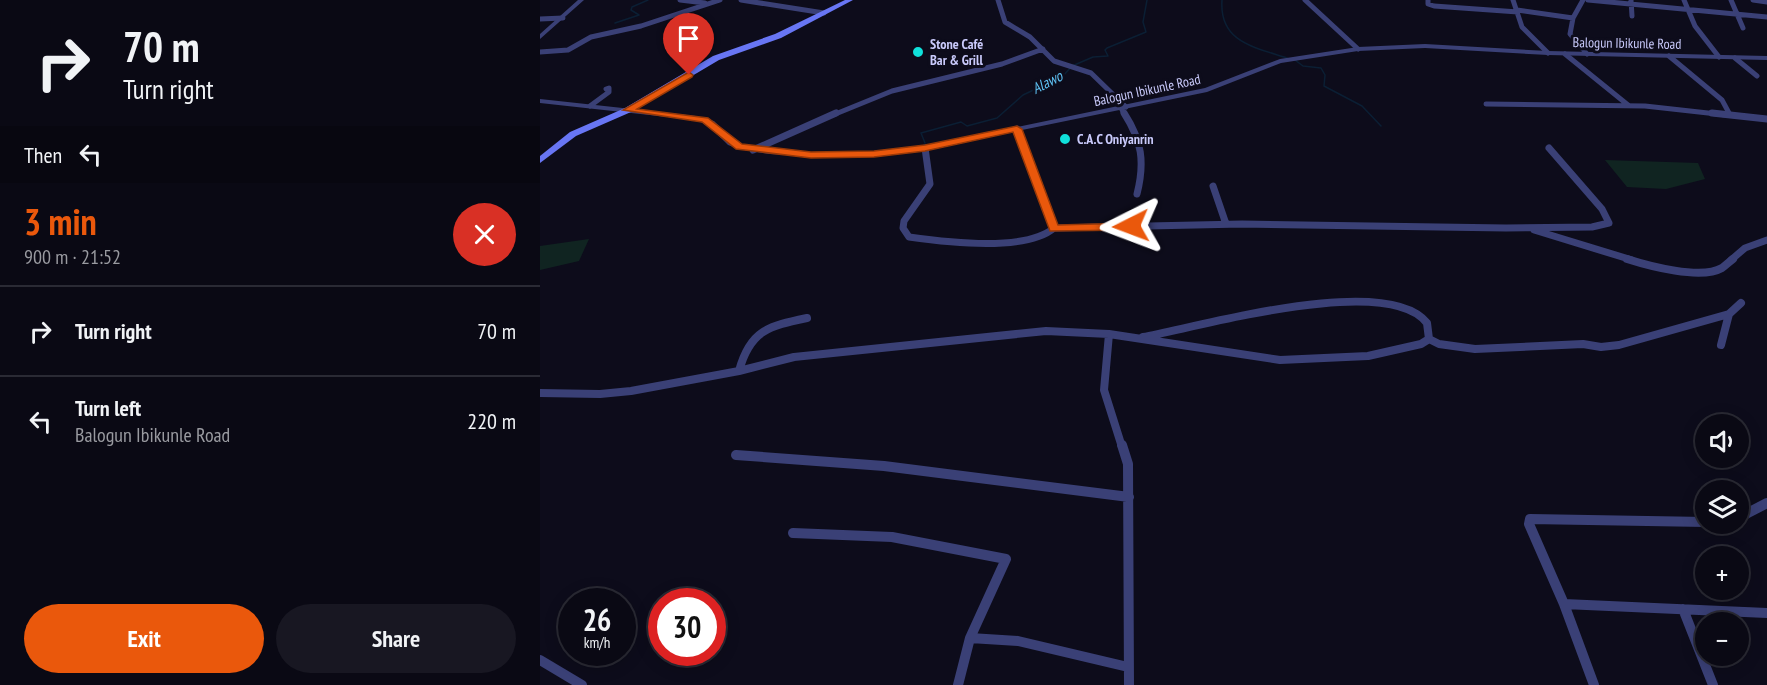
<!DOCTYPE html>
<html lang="en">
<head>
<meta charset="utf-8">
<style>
	:root { --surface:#0a0914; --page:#181722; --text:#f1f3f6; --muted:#999aa0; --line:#2a2a34; --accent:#ea580c }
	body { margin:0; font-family:"PT Sans Narrow",sans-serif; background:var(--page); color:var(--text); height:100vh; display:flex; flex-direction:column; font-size:22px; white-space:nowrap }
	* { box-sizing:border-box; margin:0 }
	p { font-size:20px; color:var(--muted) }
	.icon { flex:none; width:33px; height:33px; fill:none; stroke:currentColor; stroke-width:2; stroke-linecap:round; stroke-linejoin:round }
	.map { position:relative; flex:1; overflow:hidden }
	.details { display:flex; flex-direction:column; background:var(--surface); width:540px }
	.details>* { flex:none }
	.guide { background:#0a0914; color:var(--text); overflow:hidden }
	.fabs { position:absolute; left:1155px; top:414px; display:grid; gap:12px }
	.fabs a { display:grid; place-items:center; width:54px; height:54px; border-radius:50%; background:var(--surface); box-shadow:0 3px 15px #0003,0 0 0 2px var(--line); font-size:30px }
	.speed { position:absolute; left:18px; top:588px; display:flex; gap:12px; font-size:30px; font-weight:700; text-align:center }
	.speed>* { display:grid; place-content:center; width:78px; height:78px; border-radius:50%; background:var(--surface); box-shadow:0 3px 15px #0003,0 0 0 2px var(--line); line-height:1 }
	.speed small { font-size:15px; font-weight:400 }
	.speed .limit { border:9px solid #d22; background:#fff; color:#111 }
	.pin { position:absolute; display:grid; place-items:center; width:51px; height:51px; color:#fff; margin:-62px -26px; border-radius:50% 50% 50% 0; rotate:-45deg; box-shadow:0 0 6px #0007 }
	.pin .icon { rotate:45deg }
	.me { position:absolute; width:66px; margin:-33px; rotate:267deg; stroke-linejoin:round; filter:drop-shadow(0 0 4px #0008) }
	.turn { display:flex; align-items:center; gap:21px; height:126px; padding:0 24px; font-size:27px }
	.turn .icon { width:78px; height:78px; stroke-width:2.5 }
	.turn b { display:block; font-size:42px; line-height:51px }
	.then { display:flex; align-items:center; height:57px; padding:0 24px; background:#0003; gap:12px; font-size:22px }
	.round { display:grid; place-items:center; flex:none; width:63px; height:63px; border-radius:32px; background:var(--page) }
	.head { display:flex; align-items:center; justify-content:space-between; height:102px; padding:0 24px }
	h1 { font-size:36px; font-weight:700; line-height:45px; color:var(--accent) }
	.action { display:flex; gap:12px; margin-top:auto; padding:12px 24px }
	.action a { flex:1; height:69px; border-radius:36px; background:var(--accent); color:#fff; font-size:24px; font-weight:700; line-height:69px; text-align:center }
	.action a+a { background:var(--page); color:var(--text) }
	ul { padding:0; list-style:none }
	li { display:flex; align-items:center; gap:18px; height:90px; padding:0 24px; border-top:2px solid var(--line) }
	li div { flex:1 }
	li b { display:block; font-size:22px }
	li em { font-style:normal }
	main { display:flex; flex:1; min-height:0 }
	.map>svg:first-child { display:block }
	.green { fill:#102421 }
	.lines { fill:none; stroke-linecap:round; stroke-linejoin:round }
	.stream { stroke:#0b1f34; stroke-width:1.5 }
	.minor-far3 { stroke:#3a4076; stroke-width:5 }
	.minor-far2 { stroke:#3a4076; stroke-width:7 }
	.minor-far1 { stroke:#3a4076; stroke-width:8 }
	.minor { stroke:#3a4076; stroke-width:10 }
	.tertiary { fill:#3a4076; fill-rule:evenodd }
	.secondary { fill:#6876f4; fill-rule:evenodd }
	.route { fill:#ea580c; stroke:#983908; stroke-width:1.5 }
	.poi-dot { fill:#10e1db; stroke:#0d0c1b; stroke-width:2 }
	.labels { text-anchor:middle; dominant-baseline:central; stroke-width:6; stroke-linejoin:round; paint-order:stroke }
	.far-street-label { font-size:14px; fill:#c9cafb; stroke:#0d0c1b }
	.far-poi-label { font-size:14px; font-weight:bold; fill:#c9cafb; stroke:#0d0c1b; text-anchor:start }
	.far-water-label { font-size:15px; font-style:italic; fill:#5fc2f4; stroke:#0d0c1b }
</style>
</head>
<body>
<main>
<section class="details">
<div class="guide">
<div class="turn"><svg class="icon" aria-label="right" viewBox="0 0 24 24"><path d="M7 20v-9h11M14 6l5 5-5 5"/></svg><div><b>70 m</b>Turn right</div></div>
<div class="then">Then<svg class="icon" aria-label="left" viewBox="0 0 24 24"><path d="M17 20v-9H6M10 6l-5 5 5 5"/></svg></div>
</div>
<div class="head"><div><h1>3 min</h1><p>900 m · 21:52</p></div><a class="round" style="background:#d93025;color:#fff"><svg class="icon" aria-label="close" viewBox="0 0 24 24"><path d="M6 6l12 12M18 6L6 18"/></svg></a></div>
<ul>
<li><svg class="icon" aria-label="right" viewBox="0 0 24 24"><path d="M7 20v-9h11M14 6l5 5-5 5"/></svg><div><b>Turn right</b></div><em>70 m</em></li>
<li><svg class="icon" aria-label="left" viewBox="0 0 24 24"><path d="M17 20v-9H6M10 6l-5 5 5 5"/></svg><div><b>Turn left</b><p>Balogun Ibikunle Road</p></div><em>220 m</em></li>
</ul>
<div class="action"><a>Exit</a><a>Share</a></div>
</section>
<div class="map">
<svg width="1227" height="685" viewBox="0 0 1227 685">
	<rect width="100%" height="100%" fill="#0d0c1b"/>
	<path class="green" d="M1065,160L1158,163L1165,179L1126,189L1087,187Z
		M49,239L39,261L0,270V246Z"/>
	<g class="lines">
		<path class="stream" d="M682,0C679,42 714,47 747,58
			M75,23L99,15L91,10L92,7L108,0
			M755,60L763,66L781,68L785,75L784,86L822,106L841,126
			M385,143L381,133L421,122L427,126L457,118L483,95L523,76L532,66L553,57L568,56L565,50L567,48L606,32L603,22L607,0"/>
		<path class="minor-far3" d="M140,0L165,3
			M201,0L284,13
			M458,0L465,22L490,37L514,61L551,73L586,107
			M765,0L818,49
			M888,0V4L894,6L978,12
			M973,0L982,27L1008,53
			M1043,0L1033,18L1030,34L1047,54
			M1048,0L1227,17
			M1091,0L1092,16
			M1144,0L1155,26L1179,57
			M1191,0L1203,28
			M1213,0L1227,2
			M977,10L1033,18
			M0,19L23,18
			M0,52L28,50L51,37L101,26L180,0
			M1025,54L1088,105
			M1129,56L1182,100L1189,113
			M1195,58L1217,76
			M946,104L1105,106L1186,115
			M50,106L69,92V88L66,89
			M581,108L585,115
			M293,115L352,91L462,64L503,49"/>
		<path class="minor-far2" d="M584,113C602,141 605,162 597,194
			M1172,113L1227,119
			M477,129L514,228
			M385,148L390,184L364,221L363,228L369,237C404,242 486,252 514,228
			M213,150L296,113
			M673,186L686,224
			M514,228L702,224L966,228L1052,227L1069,223L1062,209L1009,148
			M994,230L1092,260
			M1191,260L1205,248L1227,240"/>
		<path class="minor-far1" d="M1087,259C1109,266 1161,280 1182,268C1185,266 1189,262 1193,259
			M569,334L564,390L582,447
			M603,337C659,327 847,272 887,323L889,339
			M889,339L899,344L935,349L1043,344L1061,347L1079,345L1189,314L1201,303
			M1181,345L1189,314
			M199,371C210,330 229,326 267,318
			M0,393L60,394L91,391L199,371L254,357L506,331L569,334L740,360L828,356L881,344L889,339"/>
		<path class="minor" d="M582,445L588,464L589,685
			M196,455L344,466L589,497
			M1198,518L1227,503
			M253,533L352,537L466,559L430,638L418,685
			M1024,604L1227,613
			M1143,609L1173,685
			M430,638L478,641L588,667
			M0,660L42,685
			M1054,685L1024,604L989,524L990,519L1166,522"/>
		<path class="tertiary" d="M38,0H44L0,39V34Z
			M885,44L1008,51L1227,56V60L1008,55L885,48L818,51L741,63L667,92L385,150L313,158L229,154L199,149L188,145L168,125L155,120L0,103V99L156,116L174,121L194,141L201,145L229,150L313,154L385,146L665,88L740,59L818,47Z"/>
		<path class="secondary" d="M305,0H313L241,38L179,60L91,112L36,136L0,163V156L30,132L85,108L173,56L235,34Z"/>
	</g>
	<path class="route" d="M149,72L153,75L152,77L97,109L168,118L202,144L271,152L334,151L385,145L477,126L482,129L518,225L591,223L597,226L591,230L510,231L473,132L385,151L334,157L271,158L196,149L162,122L83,110Z"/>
	<g class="poi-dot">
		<circle cx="378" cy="52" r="6"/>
		<circle cx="525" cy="139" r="6"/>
	</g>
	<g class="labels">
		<g class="far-street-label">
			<text transform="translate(1087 43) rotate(1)">Balogun Ibikunle Road</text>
			<text transform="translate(607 90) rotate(-12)">Balogun Ibikunle Road</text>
		</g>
		<g class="far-poi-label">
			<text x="390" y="44">Stone Café<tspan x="390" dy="16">Bar &amp; Grill</tspan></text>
			<text x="537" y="139">C.A.C Oniyanrin</text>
		</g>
		<g class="far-water-label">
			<text transform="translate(507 82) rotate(-28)">Alawo</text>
		</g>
	</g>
</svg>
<div class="fabs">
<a><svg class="icon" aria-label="sound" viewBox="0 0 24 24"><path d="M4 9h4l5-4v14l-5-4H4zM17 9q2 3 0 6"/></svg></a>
<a><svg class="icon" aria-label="layers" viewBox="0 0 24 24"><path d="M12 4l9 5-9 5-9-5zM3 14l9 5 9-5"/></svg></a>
<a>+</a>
<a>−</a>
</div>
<div class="speed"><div>26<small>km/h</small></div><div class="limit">30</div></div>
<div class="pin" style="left:149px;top:75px;background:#d93025"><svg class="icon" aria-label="arrive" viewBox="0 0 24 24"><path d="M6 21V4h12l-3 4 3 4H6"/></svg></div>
<svg class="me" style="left:591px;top:226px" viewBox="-20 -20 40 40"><path d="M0-17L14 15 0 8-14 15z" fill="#ea580c" stroke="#fff" stroke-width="4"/></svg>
</div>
</main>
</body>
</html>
